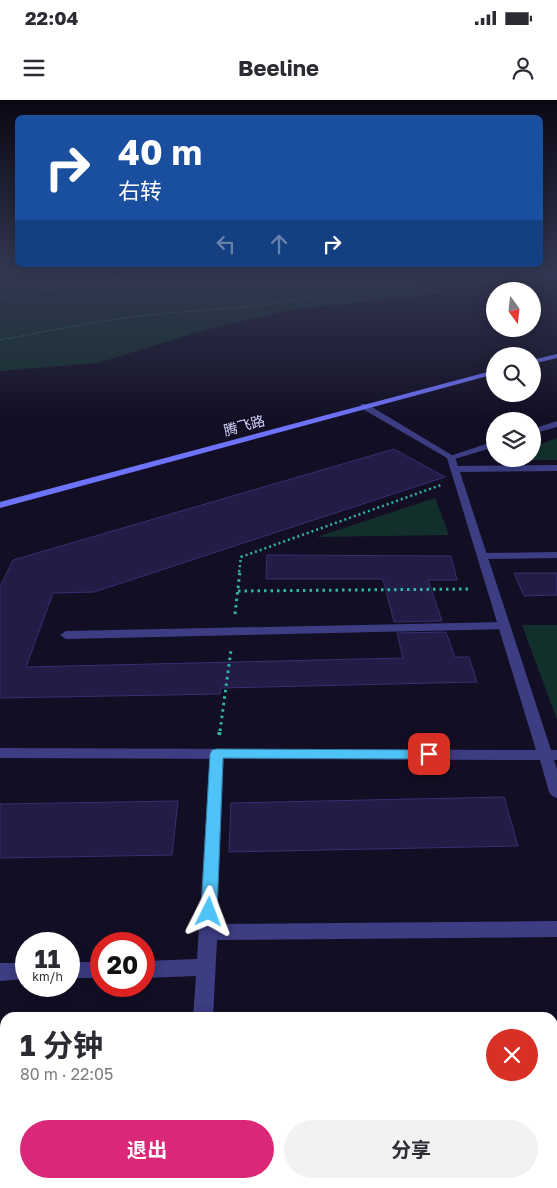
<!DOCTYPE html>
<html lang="zh">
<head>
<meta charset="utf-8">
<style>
	:root { --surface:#fff; --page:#f2f2f3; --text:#2b2b33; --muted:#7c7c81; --accent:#db2777 }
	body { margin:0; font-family:"Golos Text","Noto Sans SC",sans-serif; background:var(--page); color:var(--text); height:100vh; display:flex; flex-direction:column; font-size:19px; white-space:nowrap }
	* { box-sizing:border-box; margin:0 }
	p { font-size:16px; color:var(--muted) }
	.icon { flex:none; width:28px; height:28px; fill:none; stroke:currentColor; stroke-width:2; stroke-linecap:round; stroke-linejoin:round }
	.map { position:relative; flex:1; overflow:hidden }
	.panel { position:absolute; left:0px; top:912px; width:558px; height:176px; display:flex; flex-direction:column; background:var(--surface); border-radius:15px 15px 0 0; box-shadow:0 2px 12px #0003 }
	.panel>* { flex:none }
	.guide { position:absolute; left:15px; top:15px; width:528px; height:152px; border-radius:8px; box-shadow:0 2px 12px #0003; background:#1a4fa0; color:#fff; overflow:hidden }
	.needle { width:32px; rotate:165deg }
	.buttons { position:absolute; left:486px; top:182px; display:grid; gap:10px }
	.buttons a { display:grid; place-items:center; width:55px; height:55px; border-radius:50%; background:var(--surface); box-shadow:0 2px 12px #0003; font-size:25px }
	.speed { position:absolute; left:15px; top:832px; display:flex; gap:10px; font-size:25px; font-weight:700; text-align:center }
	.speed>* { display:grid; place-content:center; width:65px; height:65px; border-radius:50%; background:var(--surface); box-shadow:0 2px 12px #0003; line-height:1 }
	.speed small { font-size:12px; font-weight:400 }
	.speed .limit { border:8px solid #d22; background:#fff; color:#111 }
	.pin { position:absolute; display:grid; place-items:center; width:42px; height:42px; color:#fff; margin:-21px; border-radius:10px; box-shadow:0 2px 8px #0006 }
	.me { position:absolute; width:55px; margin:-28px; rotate:3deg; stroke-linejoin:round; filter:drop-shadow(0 0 4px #0008) }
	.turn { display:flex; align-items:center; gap:18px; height:105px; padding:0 20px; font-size:22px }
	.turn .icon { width:65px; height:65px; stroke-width:2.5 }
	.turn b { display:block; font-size:35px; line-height:42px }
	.lanes { display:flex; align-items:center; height:48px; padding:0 20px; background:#0003; justify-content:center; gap:25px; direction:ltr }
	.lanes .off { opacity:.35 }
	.round { display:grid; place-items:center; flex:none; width:52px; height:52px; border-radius:26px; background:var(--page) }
	.overview { display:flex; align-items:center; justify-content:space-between; height:85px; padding:0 20px }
	h1 { font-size:30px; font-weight:700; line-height:38px }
	.button { display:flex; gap:10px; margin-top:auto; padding:10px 20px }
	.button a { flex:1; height:58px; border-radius:30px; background:var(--accent); color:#fff; font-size:20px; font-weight:700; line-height:58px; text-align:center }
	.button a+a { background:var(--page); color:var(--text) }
	.status { display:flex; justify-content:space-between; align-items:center; height:35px; padding:0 25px; background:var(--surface); direction:ltr }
	.status svg { height:14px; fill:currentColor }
	header { display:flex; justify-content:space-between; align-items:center; height:65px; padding:0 20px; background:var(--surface); font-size:22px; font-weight:700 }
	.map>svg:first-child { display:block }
	.green { fill:#132f2c }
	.building { fill:#221c46; stroke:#382f71 }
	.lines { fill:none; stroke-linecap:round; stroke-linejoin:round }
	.path-far3 { stroke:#32b4a5; stroke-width:1; stroke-dasharray:1 2; stroke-linecap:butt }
	.path-far2 { stroke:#32b4a5; stroke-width:2.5; stroke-dasharray:2 3; stroke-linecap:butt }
	.path-far1 { stroke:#32b4a5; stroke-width:3; stroke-dasharray:2.5 4; stroke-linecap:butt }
	.path { stroke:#32b4a5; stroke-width:4; stroke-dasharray:3 5; stroke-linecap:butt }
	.lane { fill:#3c3d83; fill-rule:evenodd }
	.street { fill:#3c3d83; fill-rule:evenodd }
	.secondary { fill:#6e73fb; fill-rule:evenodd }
	.route { fill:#4fc3f7; stroke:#337fa1 }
	.labels { text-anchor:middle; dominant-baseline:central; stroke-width:5; stroke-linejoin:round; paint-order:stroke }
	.far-street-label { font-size:14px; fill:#d7d5fe; stroke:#120f25 }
</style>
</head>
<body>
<div class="status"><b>22:04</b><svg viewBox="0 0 49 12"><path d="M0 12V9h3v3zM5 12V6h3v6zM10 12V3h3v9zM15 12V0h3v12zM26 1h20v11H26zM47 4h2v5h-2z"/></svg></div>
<header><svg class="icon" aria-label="menu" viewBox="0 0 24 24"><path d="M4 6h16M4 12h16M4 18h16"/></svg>Beeline<svg class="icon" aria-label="person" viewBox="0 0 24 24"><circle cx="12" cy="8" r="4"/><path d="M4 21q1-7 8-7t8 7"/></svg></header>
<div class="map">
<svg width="557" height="1088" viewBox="0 0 557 1088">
	<rect width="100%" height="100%" fill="#120f25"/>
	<path class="green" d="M0,170H395L442,193L291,210L208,229L98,263L0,271Z
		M398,170H557V171L421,181Z
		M557,338V360L492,361L498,359H532L533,347Z
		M435,398L449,435L317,437Z
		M522,525H557V620Z"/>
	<path class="building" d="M394,349L445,377L94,492L53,493L26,567L403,558L397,533L446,532L455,557H469L477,582L221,588L220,594L0,598V487L13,460Z
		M267,455L451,456L457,480H428L442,521L394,522L383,479H266Z
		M514,473H557V495L524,496Z
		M504,697L518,746L229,752L231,703Z
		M178,701L172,755L0,758V704Z"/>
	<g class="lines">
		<path class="path-far3" d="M338,170L367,174
			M0,197L180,170
			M0,240C43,232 87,223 131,217C208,207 294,211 365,179L369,170"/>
		<path class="path-far2" d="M239,472L241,457L441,385"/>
		<path class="path-far1" d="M238,491L472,489
			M235,514L240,471
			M220,631L231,550"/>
		<path class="path" d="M219,635L220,630"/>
		<path class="lane" d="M490,170H510L507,172Z
			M557,321V327L532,334V329Z
			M495,341V347L451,360L447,357Z
			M557,365V371L455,372L450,369L455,366Z
			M557,452V458L482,459L477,456L482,453Z
			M504,522L510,526L508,529L66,539L60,535L66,531Z
			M217,649L222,650L224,654L217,824L557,821V837L217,840L213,918H193L196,876L144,878V861L197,859L210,654L212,650Z
			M69,862H101V878H69Z
			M0,863H26V879L0,881Z
			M181,1084H203V1088H181Z"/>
		<path class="street" d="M361,304H367L455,357L551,650H557V660H554L557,669V698L552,696L549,692L540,660L0,658V648L536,650L447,358L361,308Z"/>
		<path class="secondary" d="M557,254V258L532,264V260Z
			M495,270V274L0,408V402Z"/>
	</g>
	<linearGradient id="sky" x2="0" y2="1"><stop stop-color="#0a0814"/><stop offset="0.53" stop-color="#333751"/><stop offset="1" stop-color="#333751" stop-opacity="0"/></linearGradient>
	<rect width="557" height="322" fill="url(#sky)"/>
	<path class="route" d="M217,649L429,650L433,651L435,654L433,658L429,659L223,658L217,812L214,817L209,819L203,817L201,812L210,654L212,650Z"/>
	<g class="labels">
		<g class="far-street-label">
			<text transform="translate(244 325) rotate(-15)">腾飞路</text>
		</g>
	</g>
</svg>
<div class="buttons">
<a><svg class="needle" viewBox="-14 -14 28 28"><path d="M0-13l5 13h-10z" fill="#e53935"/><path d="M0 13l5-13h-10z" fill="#7c7c81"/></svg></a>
<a><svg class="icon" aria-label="search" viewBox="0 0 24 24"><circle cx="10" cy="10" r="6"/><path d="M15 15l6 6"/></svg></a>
<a><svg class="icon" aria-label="layers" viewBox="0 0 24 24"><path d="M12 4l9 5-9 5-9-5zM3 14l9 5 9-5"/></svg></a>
</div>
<div class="speed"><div>11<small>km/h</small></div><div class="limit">20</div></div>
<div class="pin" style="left:429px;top:654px;background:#d93025"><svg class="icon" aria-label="arrive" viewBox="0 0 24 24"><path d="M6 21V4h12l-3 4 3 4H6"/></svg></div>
<svg class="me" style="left:209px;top:812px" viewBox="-20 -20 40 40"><path d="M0-17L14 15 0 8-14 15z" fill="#4fc3f7" stroke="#fff" stroke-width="4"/></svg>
<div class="guide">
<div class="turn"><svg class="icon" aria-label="right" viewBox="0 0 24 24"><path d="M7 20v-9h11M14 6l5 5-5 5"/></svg><div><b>40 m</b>右转</div></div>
<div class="lanes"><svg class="icon off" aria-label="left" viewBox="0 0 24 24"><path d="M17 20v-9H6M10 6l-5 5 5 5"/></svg><svg class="icon off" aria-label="ahead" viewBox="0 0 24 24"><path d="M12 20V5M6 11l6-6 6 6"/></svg><svg class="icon" aria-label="right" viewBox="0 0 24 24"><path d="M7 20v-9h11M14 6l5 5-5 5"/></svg></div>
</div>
<section class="panel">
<div class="overview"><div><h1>1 分钟</h1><p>80 m · 22:05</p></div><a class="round" style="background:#d93025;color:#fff"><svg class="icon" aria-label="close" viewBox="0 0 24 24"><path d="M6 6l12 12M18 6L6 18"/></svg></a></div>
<div class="button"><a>退出</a><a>分享</a></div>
</section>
</div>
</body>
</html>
